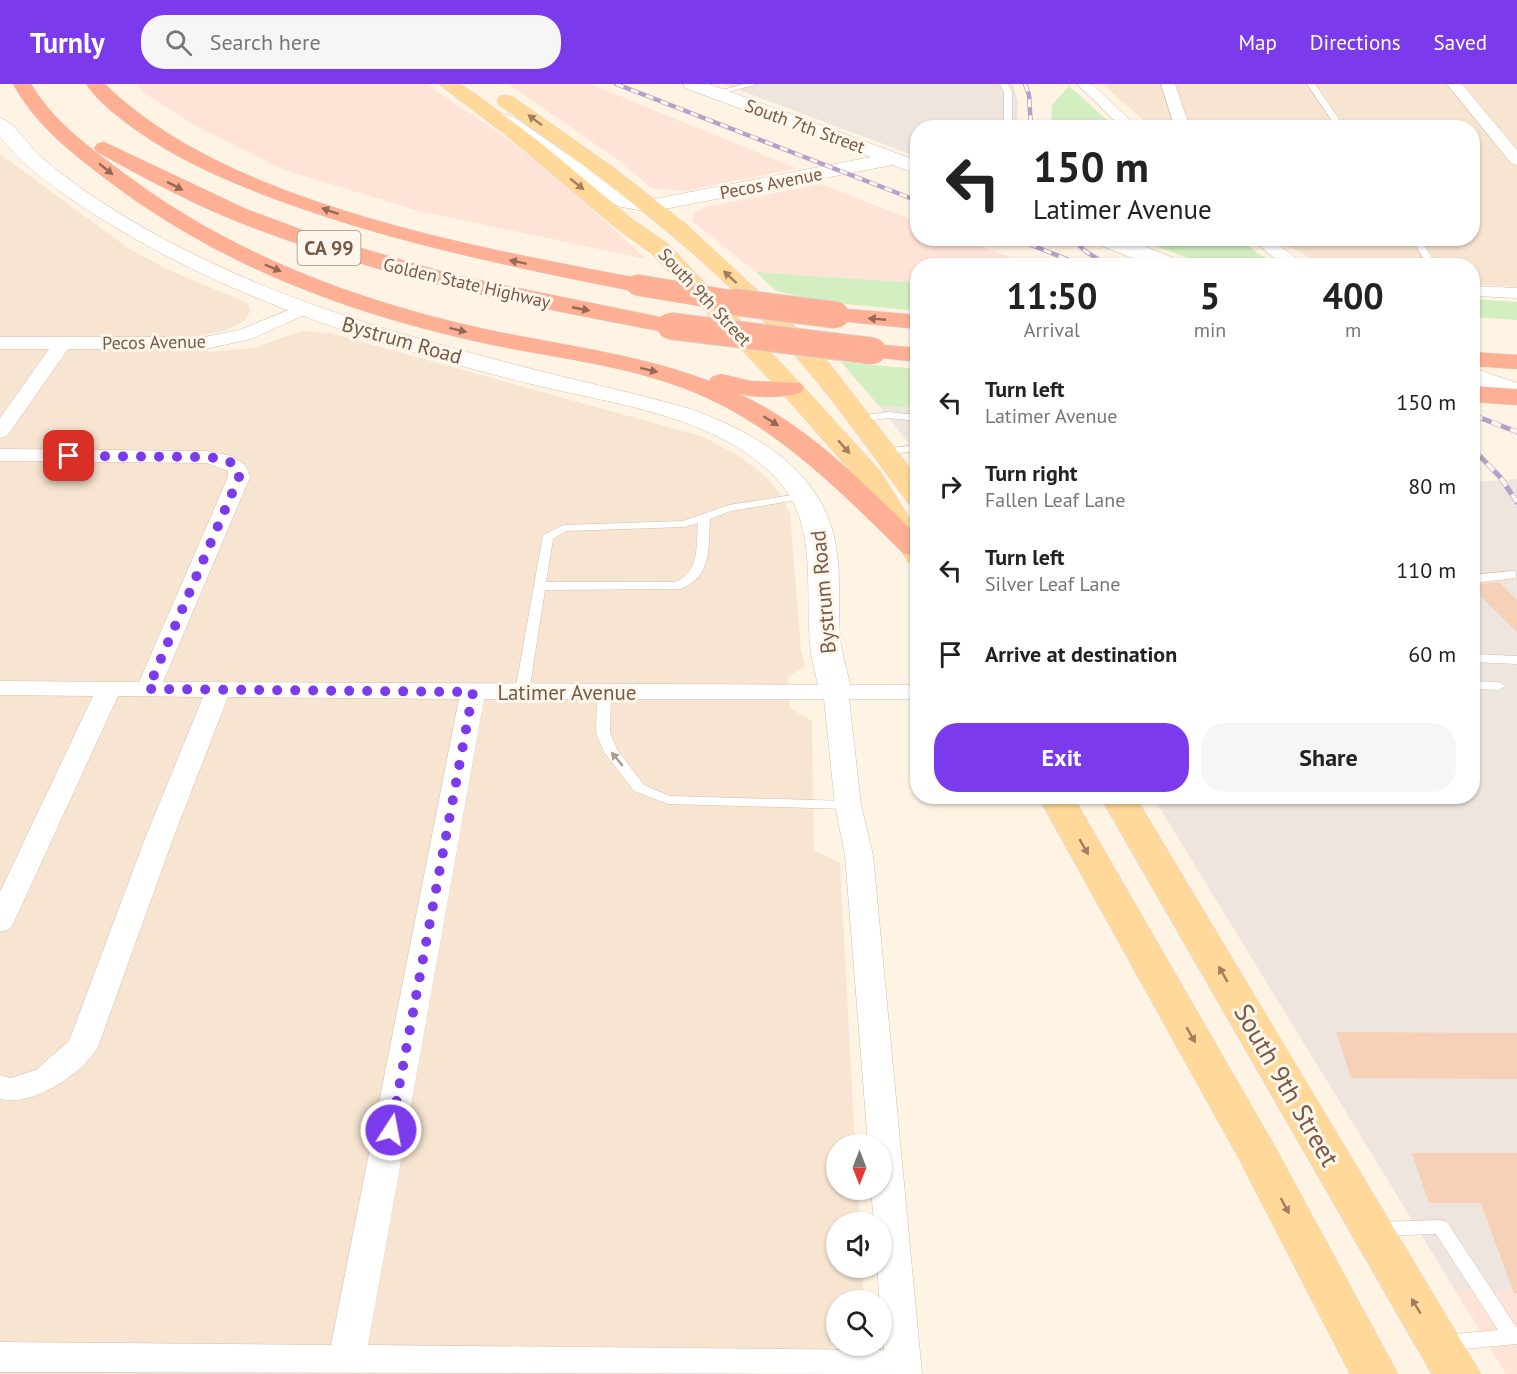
<!DOCTYPE html>
<html lang="en">
<head>
<meta charset="utf-8">
<style>
	:root { --surface:#fff; --page:#f6f6f6; --text:#222; --muted:#767676; --accent:#7c3aed }
	body { margin:0; font-family:"PT Sans",sans-serif; background:var(--page); color:var(--text); height:100vh; display:flex; flex-direction:column; font-size:22px; white-space:nowrap }
	* { box-sizing:border-box; margin:0 }
	p { font-size:20px; color:var(--muted) }
	.icon { flex:none; width:33px; height:33px; fill:none; stroke:currentColor; stroke-width:2; stroke-linecap:round; stroke-linejoin:round }
	.map { position:relative; flex:1; overflow:hidden }
	.drawer { position:absolute; left:910px; top:174px; width:570px; height:546px; display:flex; flex-direction:column; background:var(--surface); border-radius:24px; box-shadow:0 2px 4px #0004 }
	.drawer>* { flex:none }
	.guide { position:absolute; left:910px; top:36px; width:570px; height:126px; border-radius:24px; box-shadow:0 2px 4px #0004; background:#fff; color:var(--text); overflow:hidden }
	.needle { width:39px; rotate:180deg }
	.controls { position:absolute; left:826px; top:1050px; display:grid; gap:12px }
	.controls a { display:grid; place-items:center; width:66px; height:66px; border-radius:50%; background:var(--surface); box-shadow:0 2px 4px #0004; font-size:30px }
	.pin { position:absolute; display:grid; place-items:center; width:51px; height:51px; color:#fff; margin:-26px; border-radius:12px; box-shadow:0 3px 9px #0006 }
	.me { position:absolute; width:66px; margin:-33px; rotate:11deg; stroke-linejoin:round; filter:drop-shadow(0 0 4px #0008) }
	.turn { display:flex; align-items:center; gap:21px; height:126px; padding:0 24px; font-size:27px }
	.turn .icon { width:78px; height:78px; stroke-width:2.5 }
	.turn b { display:block; font-size:42px; line-height:51px }
	.eta { display:flex; justify-content:space-evenly; align-items:center; height:102px; text-align:center }
	.eta b { font-size:36px; font-weight:600; line-height:42px }
	.action { display:flex; gap:12px; margin-top:auto; padding:12px 24px }
	.action a { flex:1; height:69px; border-radius:24px; background:var(--accent); color:#fff; font-size:24px; font-weight:600; line-height:69px; text-align:center }
	.action a+a { background:var(--page); color:var(--text) }
	ul { padding:0; list-style:none }
	li { display:flex; align-items:center; gap:18px; height:84px; padding:0 24px }
	li div { flex:1 }
	li b { display:block; font-size:22px }
	li em { font-style:normal }
	header { display:flex; align-items:center; gap:36px; box-sizing:border-box; height:84px; padding:0 30px; background:var(--accent); color:#fff }
	header strong { font-size:28px }
	nav { display:flex; gap:33px; margin-inline-start:auto; font-size:21px }
	.search { width:420px; height:54px; background:var(--page); display:flex; align-items:center; gap:15px; box-sizing:border-box; padding:0 21px; border-radius:24px; color:var(--muted); font-size:22px }
	.map>svg:first-child { display:block }
	.residential { fill:#f7e5d1 }
	.commercial { fill:#ffe3d7 }
	.industrial { fill:#eee6de }
	.green { fill:#d3eec0 }
	.building { fill:#f7d0b8 }
	.lines { fill:none; stroke-linecap:round; stroke-linejoin:round }
	.lane-casing { stroke:#d4bdab; stroke-width:1 }
	.street-casing { stroke:#d4bdab; stroke-width:1 }
	.secondary-casing { stroke:#d7bda8; stroke-width:1 }
	.primary-casing { stroke:#dcd4cf; stroke-width:1 }
	.highway-casing { stroke:#dcd4cf; stroke-width:1 }
	.lane { fill:#fff; fill-rule:evenodd }
	.street { fill:#fff; fill-rule:evenodd }
	.secondary { fill:#fff; fill-rule:evenodd }
	.primary { fill:#ffd89a; fill-rule:evenodd }
	.highway { fill:#ffaf94; fill-rule:evenodd }
	.rail-far1-casing { stroke:#b6a0ca; stroke-width:4.5 }
	.rail-casing { stroke:#b6a0ca; stroke-width:5 }
	.rail-far1 { stroke:#fff7ec; stroke-width:3; stroke-dasharray:8; stroke-linecap:butt }
	.rail { stroke:#fff7ec; stroke-width:4; stroke-dasharray:10; stroke-linecap:butt }
	.highway-bridge-far1-casing { stroke:#dcd4cf; stroke-width:22; stroke-linecap:butt }
	.highway-bridge-casing { stroke:#dcd4cf; stroke-width:28; stroke-linecap:butt }
	.highway-bridge-far1 { stroke:#ffaf94; stroke-width:21 }
	.highway-bridge { stroke:#ffaf94; stroke-width:26 }
	.oneway { fill:#a27e5f }
	.oneway2 { fill:#956956 }
	.oneway3 { fill:#af9b90 }
	.route { stroke:#7c3aed; stroke-width:10; stroke-dasharray:0 18 }
	.labels { text-anchor:middle; dominant-baseline:central; stroke-width:6; stroke-linejoin:round; paint-order:stroke }
	.far-street-label { font-size:18px; fill:#7a5846; stroke:#fff7ec }
	.shield { fill:#fff7ec; stroke:#a28878; stroke-width:1.5 }
	.shield-label { font-size:20px; font-weight:bold; fill:#7a5846 }
	.street-label { font-size:21px; fill:#7a5846; stroke:#fff7ec }
	.near-street-label { font-size:26px; fill:#7a5846; stroke:#fff7ec }
</style>
</head>
<body>
<header>
<strong>Turnly</strong>
<div class="search"><svg class="icon" aria-label="search" viewBox="0 0 24 24"><circle cx="10" cy="10" r="6"/><path d="M15 15l6 6"/></svg>Search here</div>
<nav><a>Map</a><a>Directions</a><a>Saved</a></nav>
</header>
<div class="map">
<svg width="1517" height="1290" viewBox="0 0 1517 1290">
	<rect width="100%" height="100%" fill="#fff4e4"/>
	<path class="residential" d="M1102,0H1517V203L1473,200V182L1331,181L1306,172L1275,155L1473,154V44L1151,43Z
		M0,70L131,166L171,187L248,219L250,227L246,236L224,247L207,250L208,268L254,264L301,247L330,249L704,353L737,371L763,390L780,409L790,429L801,566L805,582L788,593L790,624L812,637L814,766L840,779L855,1060H837V1106H858L860,1138H837V1184H862L864,1216H837V1241L831,1247V1290H0Z"/>
	<path class="commercial" d="M136,0H426L511,57L589,122L646,175L419,127L284,86L196,42L146,10Z
		M508,0H590L796,84L686,107L651,104L620,77Z
		M821,100L918,138V154L961,155L1031,181L918,182V199L756,188L692,137L694,128L707,123Z
		M1455,1206L1517,1207V1290H1506Z"/>
	<path class="industrial" d="M723,0H1013L1018,17L1017,43L918,44V73Z
		M879,322L918,324V371Z
		M1517,395V1207L1455,1206L1153,713L1473,712V398Z"/>
	<path class="green" d="M1069,2L1115,43H1051L1052,21Z
		M1136,155H1241L1257,169L1279,181H1208Z
		M756,188L918,199V227L826,218L776,207Z
		M1473,215L1517,218V236L1473,233Z
		M841,278L918,285V324L879,322Z"/>
	<path class="building" d="M1499,498L1517,516V548L1473,505V501Z
		M1336,948L1517,949V995L1351,994Z
		M1412,1069H1517V1209L1514,1210L1481,1119H1429Z"/>
	<g class="lines">
		<g class="lane-casing">
			<path id="lane" d="M744,0H758L716,11L712,9Z
				M1000,0H1008L1012,8V44H1004V8Z
				M1307,0H1315L1345,44H1337Z
				M1411,154H1420L1437,182H1428Z
				M888,328L918,331V337L888,334L858,338L853,335L858,332Z
				M918,361V367L883,371L878,368L883,365Z
				M805,409L811,412L809,414L731,427L710,435C708,464 713,491 681,505L545,506L529,608L527,611H517L515,608L543,451L564,441L683,437L729,421ZM698,439C696,462 700,488 675,498H546L553,455L566,447L684,443Z
				M1512,487L1516,488V494L1473,499V491Z
				M1473,570L1517,572V580L1473,578Z
				M1473,597L1499,598L1506,602L1499,606L1473,605Z
				M604,604L611,608L610,649L618,667L644,701L670,712L848,717L855,721L848,725L668,720L634,707L604,668L596,649L597,608Z
				M1441,1136L1447,1138L1517,1244V1260L1444,1267L1437,1265L1434,1259L1437,1253L1444,1251L1498,1246L1436,1150L1375,1152L1369,1150L1366,1145L1369,1140L1375,1138Z"/>
		</g>
		<g class="street-casing">
			<path id="street" d="M1077,0H1092L1138,44H1122Z
				M1161,0H1175L1190,44H1175Z
				M1447,0H1462L1517,66V81L1511,79Z
				M1250,154H1269L1307,182H1284Z
				M1473,202L1517,204V214L1473,212Z
				M301,221L310,226L307,230L251,255L205,265H68L7,352L0,354V334L49,265H0V253H205L239,246Z
				M0,365L207,367L232,372L246,382L250,393L163,598L918,601V615H849L861,721L873,771L922,1290L0,1288V1258L331,1261L459,615L228,613L174,752L98,963C81,991 32,1023 0,1015V991L11,994L36,986L69,957L146,752L203,613L118,612L14,838L10,845L0,848V808L93,612L0,611V597L139,598L228,393V387L207,379L0,377ZM484,615H824L835,721L845,771L868,1060H882V1106H871L874,1138H882V1184H877L884,1266L368,1261Z"/>
		</g>
		<g class="secondary-casing">
			<path id="secondary" d="M683,0H709L918,77V90L892,81L649,128L617,122L491,35L501,29L515,34L630,113L649,116L871,73L685,4Z
				M0,34C14,38 28,60 39,71C88,114 149,149 208,177C313,228 427,258 540,287C591,300 643,311 694,326C759,351 823,387 836,462C841,492 838,523 840,554C842,572 848,590 852,608L847,615L836,618L825,615C818,606 817,595 814,584C799,519 826,443 773,391C712,331 614,320 535,301C382,263 231,217 97,132C63,110 26,86 0,53Z
				M1092,154H1124L1181,177L1184,182H1152L1095,159Z
				M1473,284L1517,299V315L1473,300Z"/>
		</g>
		<g class="primary-casing">
			<path id="primary" d="M439,0H460L477,11L542,60L632,135L668,160L800,299L880,387L918,448V481L908,478L859,397L782,309L652,170L616,144L507,52Z
				M506,11L513,13L614,84L687,141L788,235L829,279L918,394V421L908,419C865,361 823,300 773,247C692,160 596,89 499,21L497,17L499,13Z
				M1038,712H1073L1274,1061L1398,1290H1350L1239,1075Z
				M1100,712H1135L1481,1290H1432Z"/>
		</g>
		<g class="highway-casing">
			<path id="highway" d="M13,0H31C55,40 92,65 129,93C233,170 354,216 480,244C557,261 635,269 709,297L712,293L721,290L751,297L800,299L804,304L800,309C781,314 758,314 739,310C809,342 863,399 918,452V472L904,470C841,408 779,344 696,309C627,280 552,274 479,258C344,228 217,180 106,95C69,67 36,41 13,0Z
				M86,0H105C225,119 475,163 637,194L645,196L649,201L645,206L637,208C518,184 398,160 283,118C232,99 181,78 136,46C118,33 98,18 86,0Z
				M104,58L246,125L316,151L454,191L670,235L678,237L682,242L678,247L670,249C522,221 372,192 231,135C185,116 141,92 97,68L94,64L97,60Z
				M836,224L918,231V245L828,236L824,231L828,226Z
				M873,260L918,264V278L864,272L861,267L864,262Z
				M1473,268L1517,271V285L1473,282Z
				M1473,302L1517,305V321L1473,318Z"/>
		</g>
		<use href="#lane" class="lane"/>
		<use href="#street" class="street"/>
		<use href="#secondary" class="secondary"/>
		<use href="#primary" class="primary"/>
		<use href="#highway" class="highway"/>
		<g class="rail-far1-casing">
			<path id="rail-far1" d="M616,0L918,117
				M1025,0L1029,11L1031,44
				M1014,154L1084,182
				M1072,154L1085,167L1109,182"/>
		</g>
		<g class="rail-casing">
			<path id="rail" d="M1473,331L1517,348
				M1473,365L1500,393L1517,418"/>
		</g>
		<use href="#rail-far1" class="rail-far1"/>
		<use href="#rail" class="rail"/>
		<g class="highway-bridge-far1-casing">
			<path id="highway-bridge-far1" d="M637,201L745,219"/>
		</g>
		<g class="highway-bridge-casing">
			<path id="highway-bridge" d="M734,218L836,231
				M670,242L873,267"/>
		</g>
		<use href="#highway-bridge-far1" class="highway-bridge-far1"/>
		<use href="#highway-bridge" class="highway-bridge"/>
	</g>
	<defs><path id="oneway-solid" d="M-6-.8H1V-3.2L6.5 0L1 3.2V.8H-6Z" transform="scale(1.5)"/></defs>
	<g class="oneway">
		<use href="#oneway-solid" transform="translate(535 36) rotate(-143)"/>
		<use href="#oneway-solid" transform="translate(577 100) rotate(39)"/>
		<use href="#oneway-solid" transform="translate(730 193) rotate(-137)"/>
		<use href="#oneway-solid" transform="translate(844 363) rotate(49)"/>
		<use href="#oneway-solid" transform="translate(1084 763) rotate(60)"/>
		<use href="#oneway-solid" transform="translate(1223 890) rotate(-120)"/>
		<use href="#oneway-solid" transform="translate(1191 951) rotate(60)"/>
		<use href="#oneway-solid" transform="translate(1285 1122) rotate(62)"/>
		<use href="#oneway-solid" transform="translate(1416 1222) rotate(-121)"/>
	</g>
	<g class="oneway2">
		<use href="#oneway-solid" transform="translate(106 85) rotate(39)"/>
		<use href="#oneway-solid" transform="translate(175 102) rotate(27)"/>
		<use href="#oneway-solid" transform="translate(330 127) rotate(-161)"/>
		<use href="#oneway-solid" transform="translate(518 178) rotate(-168)"/>
		<use href="#oneway-solid" transform="translate(273 184) rotate(23)"/>
		<use href="#oneway-solid" transform="translate(581 225) rotate(11)"/>
		<use href="#oneway-solid" transform="translate(877 235) rotate(-175)"/>
		<use href="#oneway-solid" transform="translate(458 246) rotate(14)"/>
		<use href="#oneway-solid" transform="translate(649 286) rotate(14)"/>
		<use href="#oneway-solid" transform="translate(771 337) rotate(32)"/>
	</g>
	<use class="oneway3" href="#oneway-solid" transform="translate(617 675) rotate(-130)"/>
	<g class="lines">
		<path class="route" d="M69,372L207,373C222,375 239,376 239,393L148,605L473,608L391,1046"/>
	</g>
	<g class="labels">
		<g class="far-street-label">
			<text transform="translate(805 42) rotate(20)">South 7th Street</text>
			<text transform="translate(771 99) rotate(-11)">Pecos Avenue</text>
			<text transform="translate(467 199) rotate(13)">Golden State Highway</text>
			<text transform="translate(705 213) rotate(47)">South 9th Street</text>
			<text transform="translate(154 258) rotate(-1)">Pecos Avenue</text>
		</g>
		<rect class="shield" x="297.5" y="147" width="63" height="34" rx="4.5"/>
		<g class="shield-label">
			<text x="329" y="164">CA 99</text>
		</g>
		<g class="street-label">
			<text transform="translate(402 256) rotate(16)">Bystrum Road</text>
			<text transform="translate(823 508) rotate(-95)">Bystrum Road</text>
			<text x="567" y="608">Latimer Avenue</text>
		</g>
		<g class="near-street-label">
			<text transform="translate(1287 1001) rotate(60)">South 9th Street</text>
		</g>
	</g>
</svg>
<div class="controls">
<a><svg class="needle" viewBox="-14 -14 28 28"><path d="M0-13l5 13h-10z" fill="#e53935"/><path d="M0 13l5-13h-10z" fill="#767676"/></svg></a>
<a><svg class="icon" aria-label="sound" viewBox="0 0 24 24"><path d="M4 9h4l5-4v14l-5-4H4zM17 9q2 3 0 6"/></svg></a>
<a><svg class="icon" aria-label="search" viewBox="0 0 24 24"><circle cx="10" cy="10" r="6"/><path d="M15 15l6 6"/></svg></a>
</div>
<div class="pin" style="left:69px;top:372px;background:#d93025"><svg class="icon" aria-label="arrive" viewBox="0 0 24 24"><path d="M6 21V4h12l-3 4 3 4H6"/></svg></div>
<svg class="me" style="left:391px;top:1046px" viewBox="-20 -20 40 40"><circle r="17" fill="#7c3aed" stroke="#fff" stroke-width="3"/><path d="M0-11L8 9 0 5-8 9z" fill="#fff"/></svg>
<div class="guide">
<div class="turn"><svg class="icon" aria-label="left" viewBox="0 0 24 24"><path d="M17 20v-9H6M10 6l-5 5 5 5"/></svg><div><b>150 m</b>Latimer Avenue</div></div>
</div>
<section class="drawer">
<div class="eta">
<div><b>11:50</b><p>Arrival</p></div>
<div><b>5</b><p>min</p></div>
<div><b>400</b><p>m</p></div>
</div>
<ul>
<li><svg class="icon" aria-label="left" viewBox="0 0 24 24"><path d="M17 20v-9H6M10 6l-5 5 5 5"/></svg><div><b>Turn left</b><p>Latimer Avenue</p></div><em>150 m</em></li>
<li><svg class="icon" aria-label="right" viewBox="0 0 24 24"><path d="M7 20v-9h11M14 6l5 5-5 5"/></svg><div><b>Turn right</b><p>Fallen Leaf Lane</p></div><em>80 m</em></li>
<li><svg class="icon" aria-label="left" viewBox="0 0 24 24"><path d="M17 20v-9H6M10 6l-5 5 5 5"/></svg><div><b>Turn left</b><p>Silver Leaf Lane</p></div><em>110 m</em></li>
<li><svg class="icon" aria-label="arrive" viewBox="0 0 24 24"><path d="M6 21V4h12l-3 4 3 4H6"/></svg><div><b>Arrive at destination</b></div><em>60 m</em></li>
</ul>
<div class="action"><a>Exit</a><a>Share</a></div>
</section>
</div>
</body>
</html>
